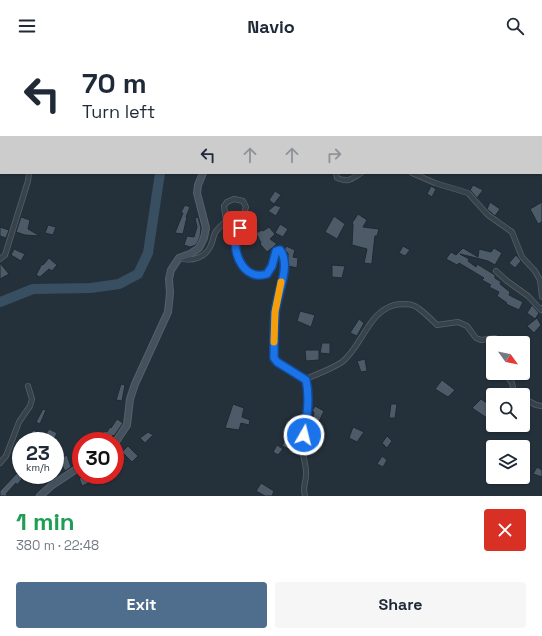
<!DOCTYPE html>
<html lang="en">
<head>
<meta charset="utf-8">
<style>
	:root { --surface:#fff; --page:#f6f6f7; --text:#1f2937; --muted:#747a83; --accent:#4f6d8c }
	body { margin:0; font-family:"Space Grotesk",sans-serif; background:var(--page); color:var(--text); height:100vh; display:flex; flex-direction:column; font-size:15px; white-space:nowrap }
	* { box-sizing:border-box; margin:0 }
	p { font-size:13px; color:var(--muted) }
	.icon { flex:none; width:22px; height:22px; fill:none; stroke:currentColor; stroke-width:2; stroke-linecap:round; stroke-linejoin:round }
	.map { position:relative; height:444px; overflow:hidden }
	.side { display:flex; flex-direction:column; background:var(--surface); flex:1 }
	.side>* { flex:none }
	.hud { position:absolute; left:0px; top:0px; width:542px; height:122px; box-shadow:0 1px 3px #0004; background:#fff; color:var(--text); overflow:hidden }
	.needle { width:26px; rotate:123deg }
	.fabs { position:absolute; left:486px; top:284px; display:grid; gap:8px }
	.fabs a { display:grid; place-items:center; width:44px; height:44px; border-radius:4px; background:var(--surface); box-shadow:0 1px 3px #0004; font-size:20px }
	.speed { position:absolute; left:12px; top:380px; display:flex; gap:8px; font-size:20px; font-weight:700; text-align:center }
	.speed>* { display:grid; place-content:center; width:52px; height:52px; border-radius:50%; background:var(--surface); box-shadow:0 1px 3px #0004; line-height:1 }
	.speed small { font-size:10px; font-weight:400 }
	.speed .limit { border:6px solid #d22; background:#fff; color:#111 }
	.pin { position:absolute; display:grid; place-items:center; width:34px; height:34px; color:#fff; margin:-17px; border-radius:8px; box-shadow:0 2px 6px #0006 }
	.me { position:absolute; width:44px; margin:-22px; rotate:8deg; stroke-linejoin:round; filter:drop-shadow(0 0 3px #0008) }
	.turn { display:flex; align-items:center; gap:14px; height:84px; padding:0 16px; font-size:18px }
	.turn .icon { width:52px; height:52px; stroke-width:2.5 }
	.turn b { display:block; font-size:28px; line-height:34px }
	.lanes { display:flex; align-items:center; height:38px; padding:0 16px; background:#0003; justify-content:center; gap:20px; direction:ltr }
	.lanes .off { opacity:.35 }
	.round { display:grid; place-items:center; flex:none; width:42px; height:42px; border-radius:4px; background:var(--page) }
	.headline { display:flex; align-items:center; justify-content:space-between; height:68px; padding:0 16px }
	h1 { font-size:24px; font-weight:600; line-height:30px; color:#1e9e55 }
	.action { display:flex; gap:8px; margin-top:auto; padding:8px 16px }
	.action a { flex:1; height:46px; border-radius:4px; background:var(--accent); color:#fff; font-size:16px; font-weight:600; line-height:46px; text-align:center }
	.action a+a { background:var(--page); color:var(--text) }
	header { display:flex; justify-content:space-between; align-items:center; height:52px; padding:0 16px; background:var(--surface); font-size:18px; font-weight:600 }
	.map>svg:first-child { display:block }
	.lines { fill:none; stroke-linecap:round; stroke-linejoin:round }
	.river { stroke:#384f62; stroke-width:10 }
	.building { fill:#4c5b67; stroke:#1e2932 }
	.street-casing { stroke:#556069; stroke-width:6 }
	.secondary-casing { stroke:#556069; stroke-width:8 }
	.street { stroke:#37424b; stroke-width:4.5 }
	.secondary { stroke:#45525e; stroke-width:6 }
	.route-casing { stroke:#114b97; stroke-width:10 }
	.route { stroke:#1a73e8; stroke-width:7 }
	.slow { stroke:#f59e0b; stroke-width:7 }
</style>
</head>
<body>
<header><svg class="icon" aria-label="menu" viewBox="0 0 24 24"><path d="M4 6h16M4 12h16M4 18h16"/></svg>Navio<svg class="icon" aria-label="search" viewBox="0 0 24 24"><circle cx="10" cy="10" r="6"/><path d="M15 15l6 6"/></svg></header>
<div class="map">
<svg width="542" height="444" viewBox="0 0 542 444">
	<rect width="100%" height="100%" fill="#24313b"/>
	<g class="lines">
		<path class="river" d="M203,1L204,0
			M0,250L33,237L91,236L119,232L138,222L148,201L160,121"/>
	</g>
	<path class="building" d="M473,133L483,138L477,146L470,138Z
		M431,134L436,137L432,145L427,142Z
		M275,139L281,143L274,152L269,148Z
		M490,150L500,157L495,164L487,157Z
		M542,150V170L538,172L530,157Z
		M185,153L190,155L186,165H187L183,182L175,181L183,161L181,160Z
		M275,153L281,155L276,164L268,159Z
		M358,162L367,168L363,175L379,177L377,184H375L373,201L372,211L371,212L364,211L367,197L352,193L353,172L352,171Z
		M334,164L345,172L337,187L325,180Z
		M21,165L30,168L28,177L40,184L25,183L16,180Z
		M198,165L201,176L200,185L196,193L190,195L184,193L187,184L194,185L197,175L195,166Z
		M280,172L288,177L283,185L275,181Z
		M48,173L56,175L53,183L45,181Z
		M0,175L9,178L6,186L0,184Z
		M269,175L275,182L270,187L277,192L267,200L260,192L261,191L256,181L262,178L263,179Z
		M286,194L295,198L293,205L298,206L297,216L288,214V201L284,199Z
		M403,194L410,198L405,204L399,201Z
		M463,196L478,205L479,197L491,200L494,196L502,201L495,213L488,209L460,202L469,207L468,209L476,215L477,212L495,223V226L501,230L500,232L510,240L509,243L523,250L519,258L506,252L507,251L497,244L499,240L489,235L491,233L482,228L484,226L459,211L457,213L446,207L451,200L456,203Z
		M14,197L25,202L21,209L11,203Z
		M516,203L521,209L515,216L509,211Z
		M49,206L57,213L52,219L49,217L40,225L36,223L42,212L43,213Z
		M0,211L9,222L0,227Z
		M332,213L345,214L342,226L332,225Z
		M532,253L539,261L535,267L527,261Z
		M300,259L315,263L311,275L297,269Z
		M537,266L541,273L534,281L527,274Z
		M359,267L364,271L357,284L350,281Z
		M322,291H330V302L320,301Z
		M305,298H319V308L306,309Z
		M365,307L367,319L361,320L357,309Z
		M442,328L455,338L448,345L435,337Z
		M121,332L125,333L122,349L116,348Z
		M481,347L493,355L487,366L472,356Z
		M233,352L244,356L242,365L250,368L249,373L241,371L239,378L225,376Z
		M391,352H397L395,366H389Z
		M315,354L324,359L317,374L324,376L320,391L315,400L307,395V392L313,384H310L314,360L312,359Z
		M43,357L46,358L40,372L36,370Z
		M523,359L529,360L528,372L523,371Z
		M117,367L123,371L114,384L113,383L109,389L101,384L105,379L107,380L110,375L111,376Z
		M353,375L364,380L357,390L349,386Z
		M49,377L57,381L54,388L45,384Z
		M33,378L44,383L41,389H28Z
		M148,380L153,383L145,391L140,386Z
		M287,384L294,388L289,397L282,394Z
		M387,384L392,389L387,396L382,391Z
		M277,393L283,397L278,403L273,400Z
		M128,394L138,404L132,410L122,400Z
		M18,395H21V415L16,414Z
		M67,403L71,415L65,419L59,407Z
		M382,404L387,408L383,415L377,412Z
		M537,415L542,418V425L533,422Z
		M17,421L22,427L17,433L16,431L6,442L8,444H0V439Z
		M89,423H109L92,430V429L82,434L79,426Z
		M261,431L274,439L272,444H265L256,439Z"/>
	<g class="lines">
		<g class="street-casing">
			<path id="street" d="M283,0V1
				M61,1V0
				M336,121L337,126C349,131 351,127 361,121
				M412,121L435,131L468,141L488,163L512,180L522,205L535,219L540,228L542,245
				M179,206C191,210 206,206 211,193C213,189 213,185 215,181C217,177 222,173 226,169L224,154L227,150L234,147L243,149L246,155C243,165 239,175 237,185C233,204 245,229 267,222L272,214L276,199L279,198C292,213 276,244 275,262C274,277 274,291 274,306L277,310L306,327C312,353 304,371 303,395C302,403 306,412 306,420C307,430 302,432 305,444
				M0,207L5,203L28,129L29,121
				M496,219L507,229L528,244L541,258L542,256
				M505,321L512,331L514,341L517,343
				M306,327C317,322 332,317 342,310C363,294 369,254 401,252C408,252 413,252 418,256C425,261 431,267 437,273L458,270L467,274L476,286L481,288L495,286L499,291
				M523,346L536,353L542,354
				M0,411L6,404L19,370L30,354L32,347L28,334"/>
		</g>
		<g class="secondary-casing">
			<path id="secondary" d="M263,1V0
				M115,391L127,373L130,347L135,332L168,260L170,241L169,227L171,218L179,206L190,202L199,196L204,186L206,176L197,141L198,133L203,121
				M40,444L51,434L81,414"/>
		</g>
		<use href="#street" class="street"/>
		<use href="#secondary" class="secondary"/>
	</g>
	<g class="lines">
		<g class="route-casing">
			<path id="route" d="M240,176C239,179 237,182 236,185C233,204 245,229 267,222L272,214L276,199L280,198C292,213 276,244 275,262C274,277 274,291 274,306L277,310L306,328C310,346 307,364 304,383"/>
		</g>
		<use href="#route" class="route"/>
		<path class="slow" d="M274,290L275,260L281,230"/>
	</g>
</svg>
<div class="fabs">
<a><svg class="needle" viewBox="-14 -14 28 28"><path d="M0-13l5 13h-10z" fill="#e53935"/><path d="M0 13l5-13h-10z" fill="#747a83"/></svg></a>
<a><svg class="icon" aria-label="search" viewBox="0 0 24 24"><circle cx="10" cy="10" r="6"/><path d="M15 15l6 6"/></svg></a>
<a><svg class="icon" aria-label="layers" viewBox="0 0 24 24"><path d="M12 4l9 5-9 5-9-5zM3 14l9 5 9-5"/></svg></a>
</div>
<div class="speed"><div>23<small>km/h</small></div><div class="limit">30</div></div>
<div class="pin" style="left:240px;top:176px;background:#d93025"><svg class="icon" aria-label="arrive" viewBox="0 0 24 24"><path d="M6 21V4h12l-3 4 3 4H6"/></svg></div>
<svg class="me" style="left:304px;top:383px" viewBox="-20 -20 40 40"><circle r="17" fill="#1a73e8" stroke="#fff" stroke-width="3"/><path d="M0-11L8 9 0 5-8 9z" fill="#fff"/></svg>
<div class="hud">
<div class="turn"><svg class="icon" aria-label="left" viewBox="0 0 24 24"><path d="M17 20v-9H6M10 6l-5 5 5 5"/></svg><div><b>70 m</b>Turn left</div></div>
<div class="lanes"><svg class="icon" aria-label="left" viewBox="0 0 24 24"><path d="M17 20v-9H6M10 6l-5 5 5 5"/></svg><svg class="icon off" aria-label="ahead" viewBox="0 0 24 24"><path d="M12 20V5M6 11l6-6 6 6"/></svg><svg class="icon off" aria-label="ahead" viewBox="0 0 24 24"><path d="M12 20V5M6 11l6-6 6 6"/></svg><svg class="icon off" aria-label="right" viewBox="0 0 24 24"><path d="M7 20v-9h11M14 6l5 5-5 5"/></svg></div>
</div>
</div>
<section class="side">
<div class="headline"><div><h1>1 min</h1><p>380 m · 22:48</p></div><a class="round" style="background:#d93025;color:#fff"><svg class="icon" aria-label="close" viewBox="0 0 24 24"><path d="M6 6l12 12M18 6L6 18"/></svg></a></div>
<div class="action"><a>Exit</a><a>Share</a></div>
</section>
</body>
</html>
